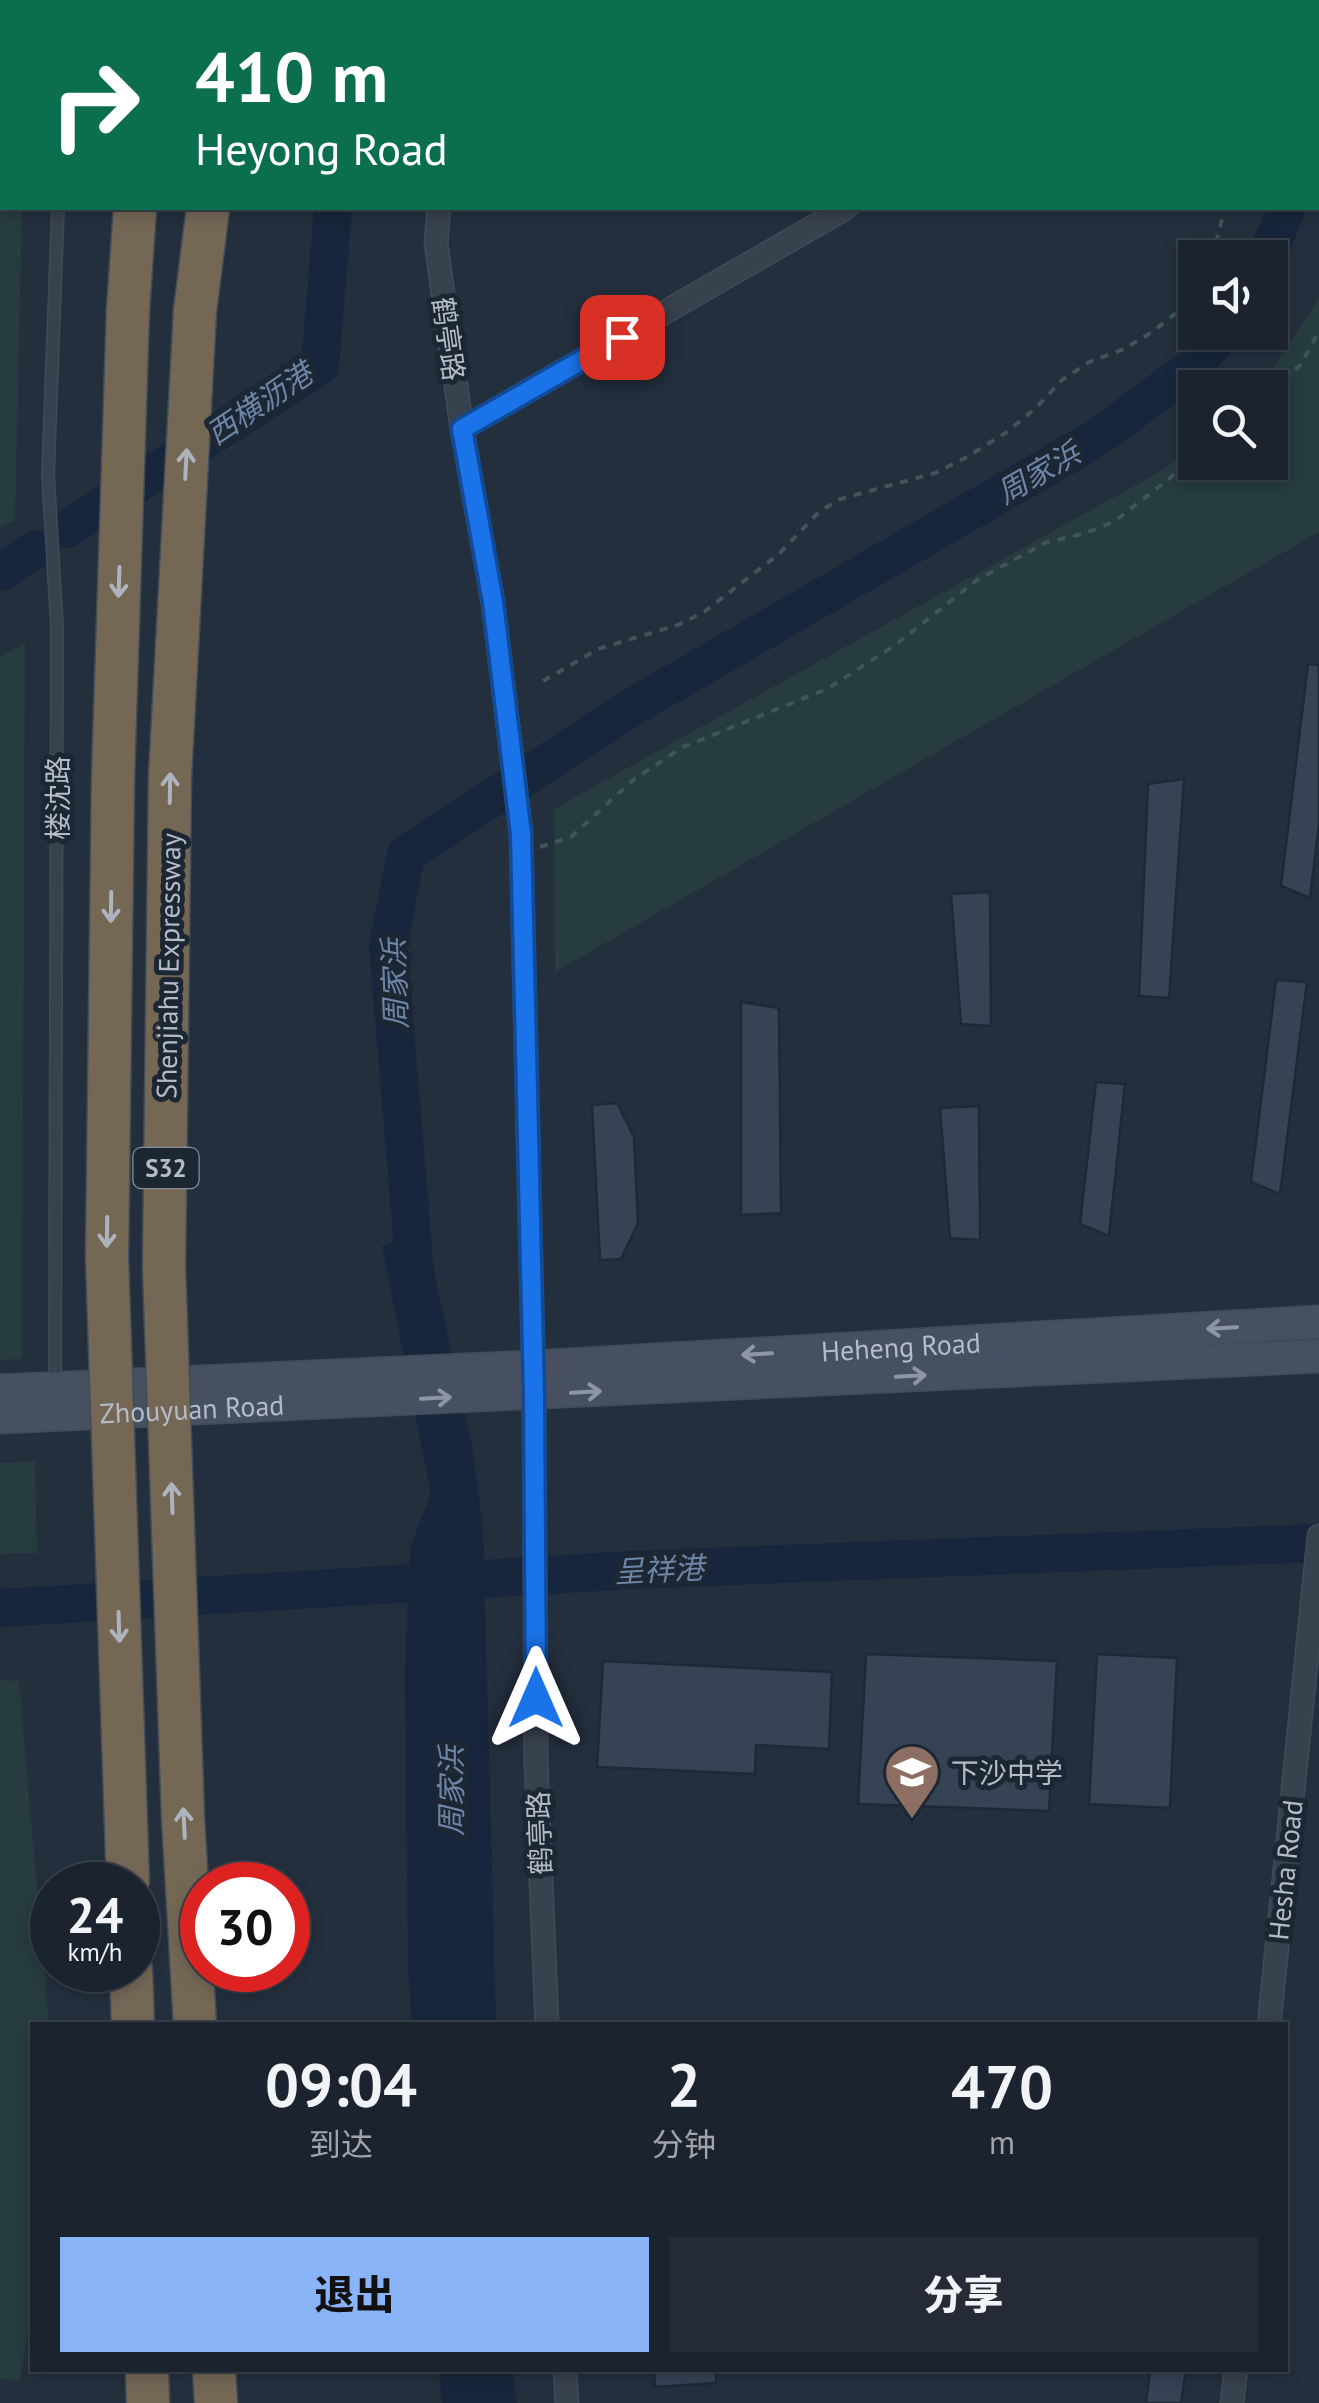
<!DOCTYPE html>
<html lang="zh">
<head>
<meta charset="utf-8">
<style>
	:root { --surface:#1b232e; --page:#242b36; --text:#f1f3f6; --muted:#a0a4aa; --line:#39404a; --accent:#8ab4f8 }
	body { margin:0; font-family:"PT Sans","Noto Sans SC",sans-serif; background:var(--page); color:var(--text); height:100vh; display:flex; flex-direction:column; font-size:38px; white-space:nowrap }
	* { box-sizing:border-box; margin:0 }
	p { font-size:32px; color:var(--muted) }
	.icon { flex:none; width:55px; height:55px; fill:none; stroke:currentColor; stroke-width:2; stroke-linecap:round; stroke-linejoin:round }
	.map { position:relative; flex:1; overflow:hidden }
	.details { position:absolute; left:30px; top:2022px; width:1258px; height:350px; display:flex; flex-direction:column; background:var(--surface); border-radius:0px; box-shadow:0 5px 15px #0003,0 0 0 2px var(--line) }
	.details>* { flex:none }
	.hud { position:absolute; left:0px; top:0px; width:1320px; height:210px; box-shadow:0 5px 15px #0003,0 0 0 2px var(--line); background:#0b6e4f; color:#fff; overflow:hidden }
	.controls { position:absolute; left:1178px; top:240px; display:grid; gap:20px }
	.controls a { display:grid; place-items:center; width:110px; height:110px; border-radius:0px; background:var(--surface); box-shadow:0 5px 15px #0003,0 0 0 2px var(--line); font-size:50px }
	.speed { position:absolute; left:30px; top:1862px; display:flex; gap:20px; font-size:50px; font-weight:700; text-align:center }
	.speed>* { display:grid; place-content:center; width:130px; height:130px; border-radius:50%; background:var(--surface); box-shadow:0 5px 15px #0003,0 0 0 2px var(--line); line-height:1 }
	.speed small { font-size:25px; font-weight:400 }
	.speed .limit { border:15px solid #d22; background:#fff; color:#111 }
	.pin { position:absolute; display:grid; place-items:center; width:85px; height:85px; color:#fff; margin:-42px; border-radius:20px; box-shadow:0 5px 15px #0006 }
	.me { position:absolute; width:110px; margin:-55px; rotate:0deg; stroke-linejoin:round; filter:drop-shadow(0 0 8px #0008) }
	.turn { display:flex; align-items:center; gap:35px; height:210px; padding:0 30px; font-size:45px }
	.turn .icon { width:130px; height:130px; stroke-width:2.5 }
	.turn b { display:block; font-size:70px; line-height:85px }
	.eta { display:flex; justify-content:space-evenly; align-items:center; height:170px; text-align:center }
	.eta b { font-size:60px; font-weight:800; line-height:70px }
	.primary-button { display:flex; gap:20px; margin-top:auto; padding:20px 30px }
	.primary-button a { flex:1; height:115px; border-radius:0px; background:var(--accent); color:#111; font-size:40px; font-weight:800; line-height:115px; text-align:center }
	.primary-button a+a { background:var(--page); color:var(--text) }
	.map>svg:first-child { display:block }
	.green { fill:#263c3f }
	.water { fill:#17263c }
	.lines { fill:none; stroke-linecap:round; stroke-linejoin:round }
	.river { stroke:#17263c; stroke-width:38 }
	.building { fill:#364354; stroke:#1f2835; stroke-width:2.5 }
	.lane-casing { stroke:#414a57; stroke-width:14 }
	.street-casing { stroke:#414a57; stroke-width:25 }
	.secondary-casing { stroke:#414a57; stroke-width:35 }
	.highway-casing { stroke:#434c59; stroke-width:45 }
	.path { stroke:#3f5557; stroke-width:4; stroke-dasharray:8 8; stroke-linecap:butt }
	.lane { stroke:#38414e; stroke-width:11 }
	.street { stroke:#38414e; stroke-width:22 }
	.secondary { stroke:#465061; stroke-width:32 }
	.highway { stroke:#746855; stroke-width:42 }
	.highway-bridge-casing { stroke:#434c59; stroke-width:45; stroke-linecap:butt }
	.highway-bridge { stroke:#746855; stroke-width:42 }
	.oneway { stroke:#aeb4bd }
	.oneway2 { stroke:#8e96a5 }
	.route-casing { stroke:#114b97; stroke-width:25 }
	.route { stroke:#1a73e8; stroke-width:18 }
	.labels { text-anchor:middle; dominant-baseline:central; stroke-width:10; stroke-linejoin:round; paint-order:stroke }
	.shield { fill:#1d2633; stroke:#878f9c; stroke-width:2.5 }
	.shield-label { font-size:25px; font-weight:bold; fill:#b4bcc9 }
	.street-label { font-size:28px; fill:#b4bcc9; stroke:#1d2633 }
	.poi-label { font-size:28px; fill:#b4bcc9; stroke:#1d2633; text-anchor:start }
	.water-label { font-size:30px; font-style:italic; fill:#6d86a8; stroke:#1d2633 }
</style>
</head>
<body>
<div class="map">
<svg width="1319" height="2403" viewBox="0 0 1319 2403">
	<rect width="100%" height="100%" fill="#242f3e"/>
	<path class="green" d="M0,0H44L2,2V208H22L15,520L0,527Z
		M1319,298V532L555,972L554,809L1163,470L1195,443V462H1270V388L1260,387Z
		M25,643L22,1359L0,1360V657Z
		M35,1461L37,1553L0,1554V1463Z
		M0,1680L19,1681L49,2025H32V2303L20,2382L0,2378Z"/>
	<path class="water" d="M425,1231L472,1446L483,1527L496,2025H412L408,1970L405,1674L410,1547L431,1494L382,1246Z
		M439,2370H513L517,2403H442Z"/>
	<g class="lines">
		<path class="river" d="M351,2V0
			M1318,116L1319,109
			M1266,258L1287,208
			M67,529L320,366L333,208
			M0,572L36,549
			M416,1284L388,946L406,854L634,706L1095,439L1193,367L1223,332
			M0,1608L631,1570L1319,1543"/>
	</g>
	<path class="building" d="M1308,664L1319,665V825L1310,898L1281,886Z
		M1184,779L1169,998L1139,996L1148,784Z
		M990,892L991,1026L961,1024L951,894Z
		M1276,980L1307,982L1280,1194L1251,1182Z
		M741,1002L779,1008L781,1213L741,1215Z
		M1096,1082L1125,1084L1109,1236L1080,1224Z
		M617,1103L634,1137L638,1223L621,1259L600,1260L592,1105Z
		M979,1106L980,1240L950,1238L940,1108Z
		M866,1654L1057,1661L1049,1811L858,1804Z
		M1097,1654L1177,1658L1170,1808L1089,1804Z
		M603,1661L832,1672L829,1749L756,1745L755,1774L597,1767Z
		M654,2370H716V2383L655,2387Z
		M1150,2370H1186L1181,2403H1146Z"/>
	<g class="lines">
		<g class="lane-casing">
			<path id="lane" d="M66,2V0
				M55,1388L57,627L48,474L58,208"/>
		</g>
		<g class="street-casing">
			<path id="street" d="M459,2L460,0
				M1200,2L1205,0
				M439,208L436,243L462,429L493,603L521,833L534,1394L536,1762L547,2025
				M462,429L846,208
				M1269,2025L1319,1536
				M565,2370L567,2403
				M1232,2403L1236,2370"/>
		</g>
		<g class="secondary-casing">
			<g id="secondary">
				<path id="s1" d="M0,1391L534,1367L1319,1322"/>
				<path id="s2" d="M0,1417L1319,1356"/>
			</g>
		</g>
		<g class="highway-casing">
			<path id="highway" d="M149,2L150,0
				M234,2V0
				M128,310L135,208
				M195,311L208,208
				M131,1970L133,2025
				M147,2370L148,2403
				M214,2370L216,2403"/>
		</g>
		<path class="path" d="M1293,2V0
			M1212,258L1225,208
			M1269,388L1300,366L1319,331
			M543,681L598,649L678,625L704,612L779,554L817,514L837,500L935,473L967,457L1007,432L1037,407L1062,380L1089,362L1124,349L1152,332L1175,314L1195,289
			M540,847L571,837L633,780L683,747L827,689L894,646L977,580L1045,543L1086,533L1115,521L1169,479L1195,452"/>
		<use href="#lane" class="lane"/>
		<use href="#street" class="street"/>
		<use href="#secondary" class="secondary"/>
		<use href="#highway" class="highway"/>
		<g class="highway-bridge-casing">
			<path id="highway-bridge" d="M128,310L113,778L107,1258L128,1885
				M195,311L170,777L164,1267L183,1817L195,2025"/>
		</g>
		<use href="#highway-bridge" class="highway-bridge"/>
	</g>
	<defs><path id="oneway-shaft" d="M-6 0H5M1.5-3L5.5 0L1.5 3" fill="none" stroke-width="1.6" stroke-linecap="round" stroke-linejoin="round" transform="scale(2.5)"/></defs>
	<g class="oneway">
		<use href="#oneway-shaft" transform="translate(186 464) rotate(-87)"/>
		<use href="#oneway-shaft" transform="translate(119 582) rotate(92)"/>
		<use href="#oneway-shaft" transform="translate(170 788) rotate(-89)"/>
		<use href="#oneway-shaft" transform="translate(111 907) rotate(91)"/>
		<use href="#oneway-shaft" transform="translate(107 1232) rotate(91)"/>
		<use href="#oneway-shaft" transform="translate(172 1498) rotate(-92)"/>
		<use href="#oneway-shaft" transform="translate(119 1627) rotate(88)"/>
		<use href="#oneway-shaft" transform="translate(184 1823) rotate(-93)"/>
	</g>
	<g class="oneway2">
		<use href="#oneway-shaft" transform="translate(1222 1328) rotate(177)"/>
		<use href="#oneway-shaft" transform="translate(757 1354) rotate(177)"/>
		<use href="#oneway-shaft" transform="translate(911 1376) rotate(-3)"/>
		<use href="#oneway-shaft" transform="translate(586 1392) rotate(-3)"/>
		<use href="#oneway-shaft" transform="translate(436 1398) rotate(-3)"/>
	</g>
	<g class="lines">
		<g class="route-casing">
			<path id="route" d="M536,1698L534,1394L521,834L493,602L462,429L622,337"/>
		</g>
		<use href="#route" class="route"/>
	</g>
	<defs>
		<g id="school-pin" transform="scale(2.875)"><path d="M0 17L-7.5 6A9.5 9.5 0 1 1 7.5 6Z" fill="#8d6e63" stroke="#1d2633"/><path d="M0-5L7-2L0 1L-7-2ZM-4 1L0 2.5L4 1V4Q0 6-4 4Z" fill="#fff"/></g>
	</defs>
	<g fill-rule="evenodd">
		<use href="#school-pin" x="912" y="1772"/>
	</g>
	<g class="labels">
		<rect class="shield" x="133.5" y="1148" width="65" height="40" rx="8"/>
		<g class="shield-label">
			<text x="166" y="1168">S32</text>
		</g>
		<g class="street-label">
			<text transform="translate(449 339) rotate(82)">鹤亭路</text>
			<text transform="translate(57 798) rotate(-90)">楼沈路</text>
			<text transform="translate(168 966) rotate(-89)">Shenjiahu Expressway</text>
			<text stroke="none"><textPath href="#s1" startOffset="902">Heheng Road</textPath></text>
			<text stroke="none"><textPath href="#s2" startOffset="192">Zhouyuan Road</textPath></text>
			<text transform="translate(539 1833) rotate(-92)">鹤亭路</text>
			<text transform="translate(1285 1870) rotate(-84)">Hesha Road</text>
		</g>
		<g class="poi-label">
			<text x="951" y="1772">下沙中学</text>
		</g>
		<g class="water-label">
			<text transform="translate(259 403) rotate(-34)">西横沥港</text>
			<text transform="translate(1038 472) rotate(-30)">周家浜</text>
			<text transform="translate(394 984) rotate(-92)">周家浜</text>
			<text transform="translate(659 1569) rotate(-3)">呈祥港</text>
			<text transform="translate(450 1791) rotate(-90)">周家浜</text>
		</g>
	</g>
</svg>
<div class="controls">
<a><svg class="icon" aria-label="sound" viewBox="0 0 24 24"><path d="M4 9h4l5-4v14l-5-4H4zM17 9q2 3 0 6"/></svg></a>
<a><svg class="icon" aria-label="search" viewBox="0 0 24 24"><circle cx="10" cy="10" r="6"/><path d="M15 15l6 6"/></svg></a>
</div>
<div class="speed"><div>24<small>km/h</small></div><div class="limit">30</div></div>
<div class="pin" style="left:622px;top:337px;background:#d93025"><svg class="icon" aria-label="arrive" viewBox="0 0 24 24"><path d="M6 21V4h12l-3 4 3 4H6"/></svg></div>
<svg class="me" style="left:536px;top:1698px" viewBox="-20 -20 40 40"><path d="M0-17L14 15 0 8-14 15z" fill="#1a73e8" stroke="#fff" stroke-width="4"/></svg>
<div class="hud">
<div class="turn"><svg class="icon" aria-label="right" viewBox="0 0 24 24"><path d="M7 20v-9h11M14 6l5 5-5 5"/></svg><div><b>410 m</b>Heyong Road</div></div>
</div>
<section class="details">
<div class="eta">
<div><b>09:04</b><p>到达</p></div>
<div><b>2</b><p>分钟</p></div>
<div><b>470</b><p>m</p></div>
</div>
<div class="primary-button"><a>退出</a><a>分享</a></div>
</section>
</div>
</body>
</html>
